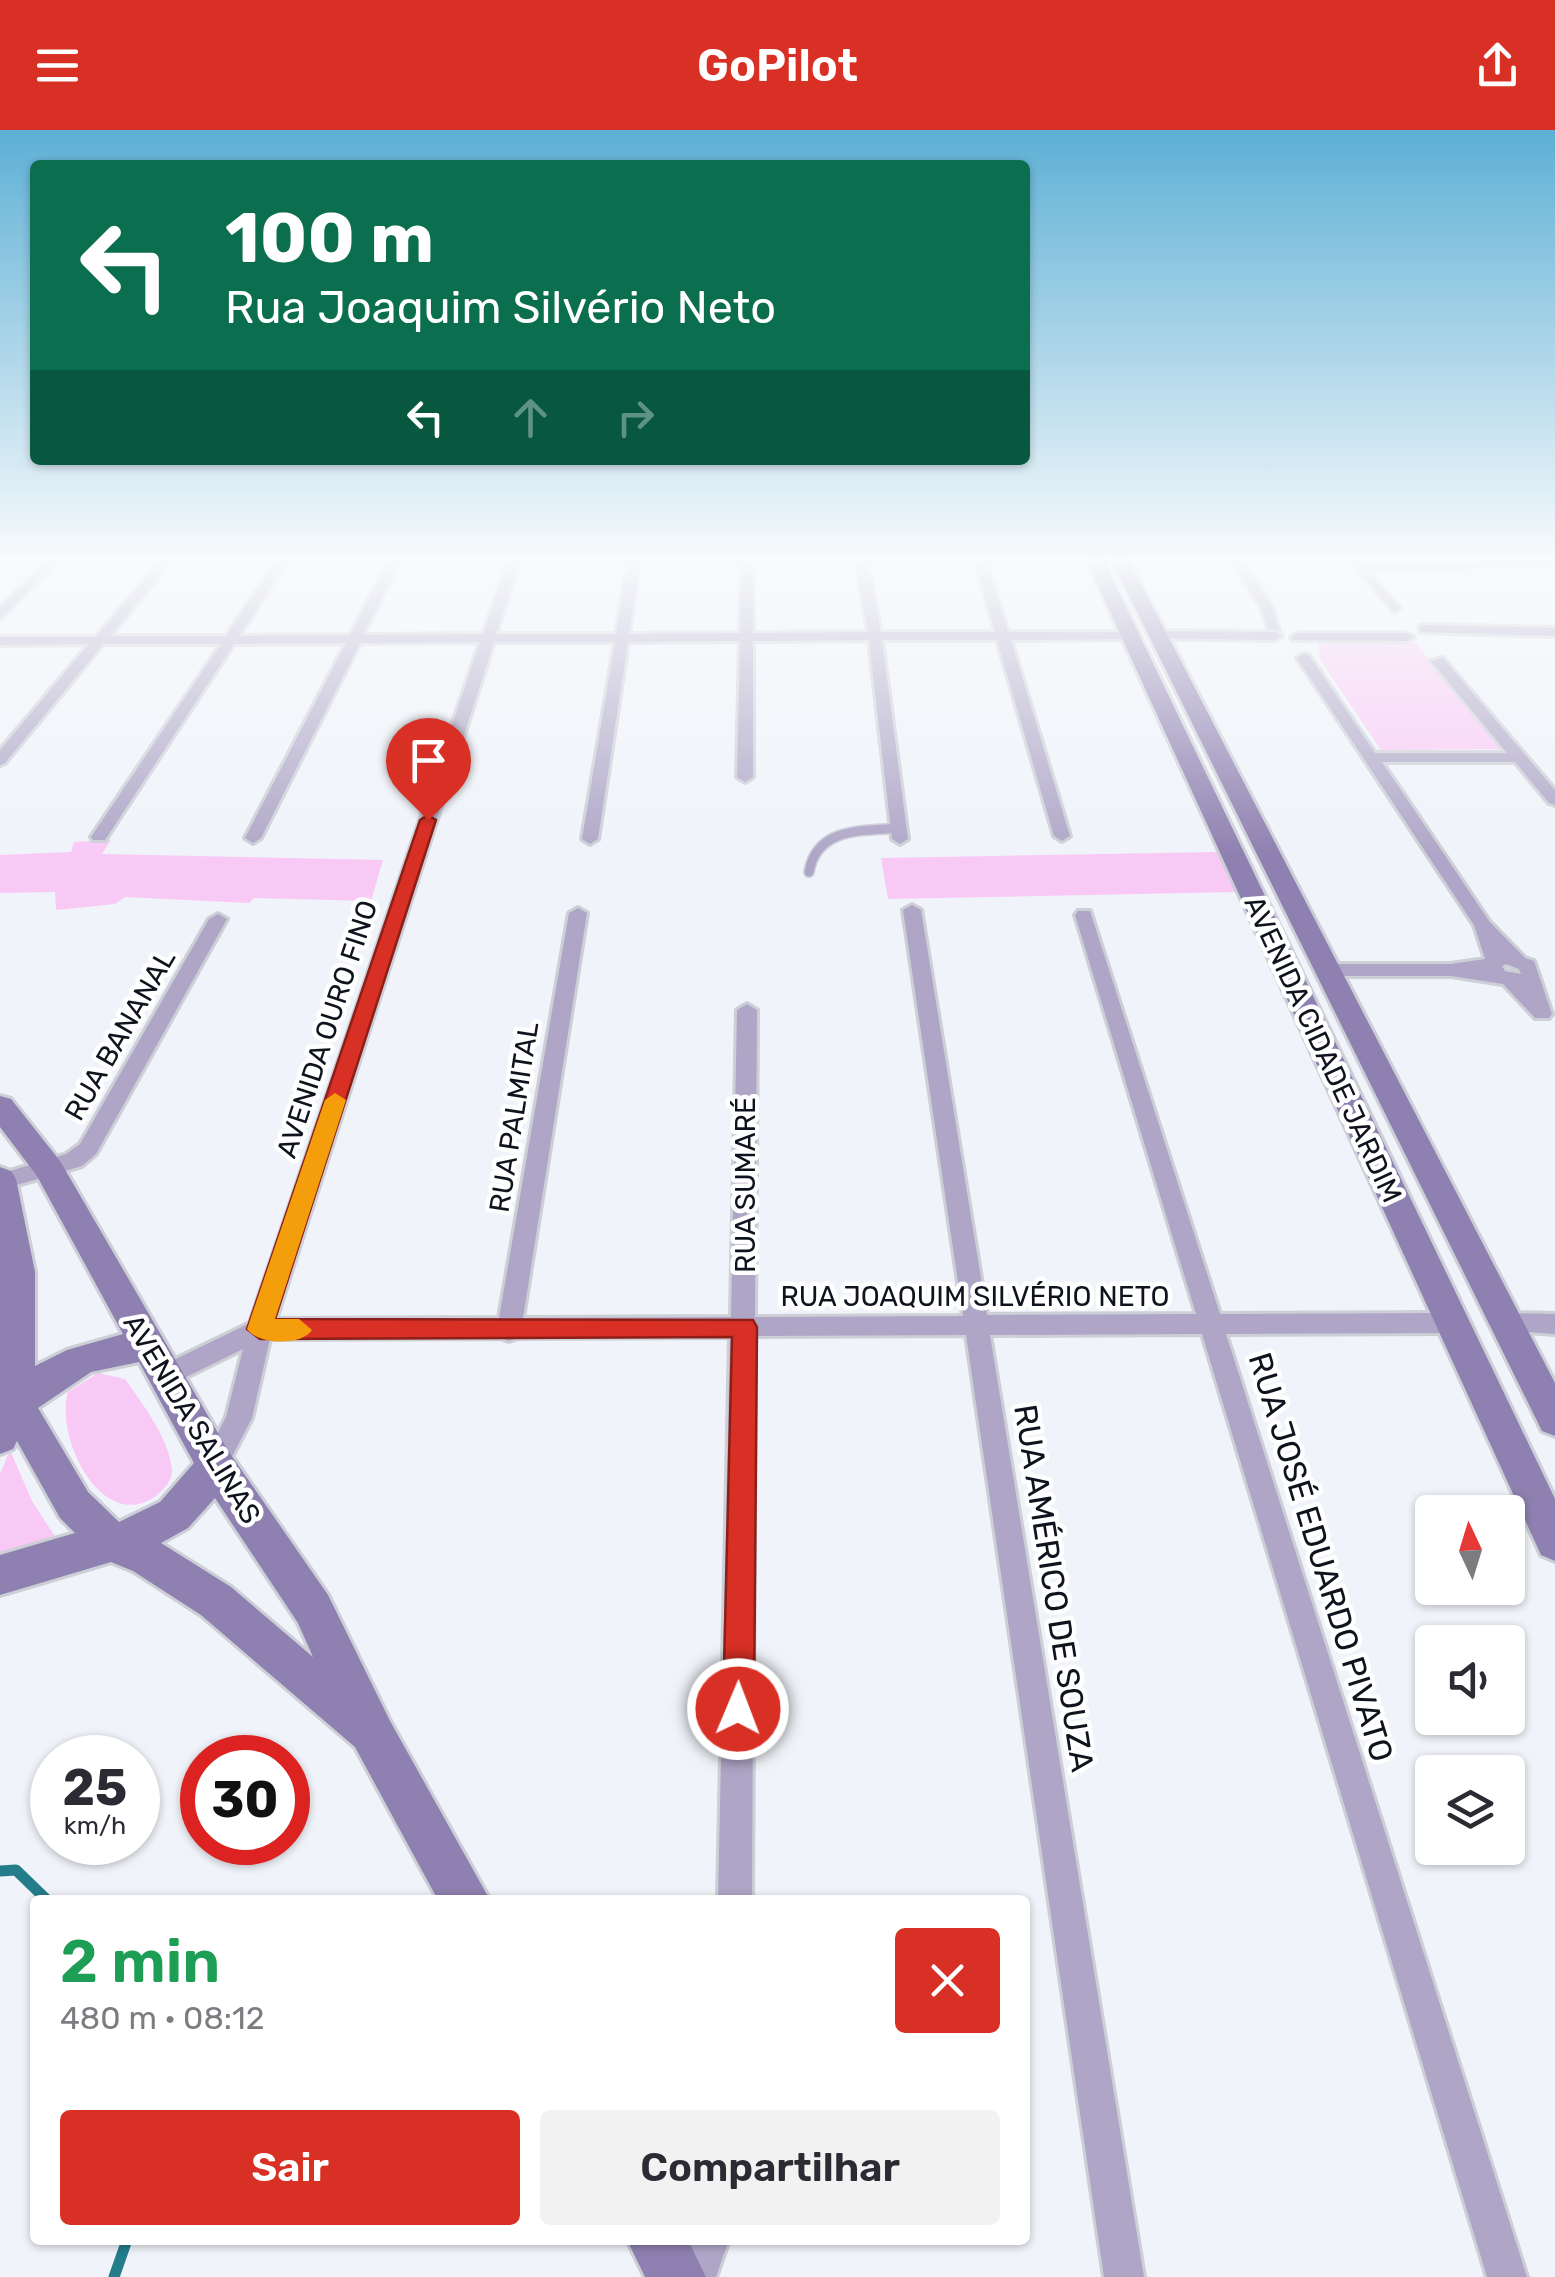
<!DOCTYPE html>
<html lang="pt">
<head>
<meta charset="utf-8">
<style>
	:root { --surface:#fff; --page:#f2f2f3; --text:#2b2b33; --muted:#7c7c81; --accent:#d93025 }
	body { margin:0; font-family:Rubik,sans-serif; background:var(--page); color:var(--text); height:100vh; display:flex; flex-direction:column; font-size:38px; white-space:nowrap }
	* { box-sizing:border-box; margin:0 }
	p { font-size:32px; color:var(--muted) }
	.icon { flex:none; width:55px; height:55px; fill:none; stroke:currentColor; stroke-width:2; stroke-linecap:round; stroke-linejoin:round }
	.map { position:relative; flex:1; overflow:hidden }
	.side { position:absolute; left:30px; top:1765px; width:1000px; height:350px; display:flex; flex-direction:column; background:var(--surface); border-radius:10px; box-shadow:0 2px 8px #0004 }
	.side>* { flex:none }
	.banner { position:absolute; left:30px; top:30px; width:1000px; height:305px; border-radius:10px; box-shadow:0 2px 8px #0004; background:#0b6e4f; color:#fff; overflow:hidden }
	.needle { width:65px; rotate:356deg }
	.controls { position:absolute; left:1415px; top:1365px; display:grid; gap:20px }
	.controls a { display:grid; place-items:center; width:110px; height:110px; border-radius:10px; background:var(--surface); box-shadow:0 2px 8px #0004; font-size:50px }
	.speed { position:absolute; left:30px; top:1605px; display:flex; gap:20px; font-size:50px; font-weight:700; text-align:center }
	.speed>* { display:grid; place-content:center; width:130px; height:130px; border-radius:50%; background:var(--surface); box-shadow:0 2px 8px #0004; line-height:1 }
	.speed small { font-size:25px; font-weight:400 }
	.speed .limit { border:15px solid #d22; background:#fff; color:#111 }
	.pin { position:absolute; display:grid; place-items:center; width:85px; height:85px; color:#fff; margin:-102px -42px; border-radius:50% 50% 50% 0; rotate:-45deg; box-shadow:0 0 10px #0007 }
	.pin .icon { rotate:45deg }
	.me { position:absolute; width:110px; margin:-55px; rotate:1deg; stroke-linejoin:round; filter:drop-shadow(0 0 8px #0008) }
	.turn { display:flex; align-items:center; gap:35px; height:210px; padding:0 30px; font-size:45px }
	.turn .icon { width:130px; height:130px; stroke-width:2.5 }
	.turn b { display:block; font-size:70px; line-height:85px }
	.lanes { display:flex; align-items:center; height:95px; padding:0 30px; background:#0003; justify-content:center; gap:50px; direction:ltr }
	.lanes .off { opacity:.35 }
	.round { display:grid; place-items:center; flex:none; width:105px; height:105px; border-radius:10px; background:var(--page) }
	.head { display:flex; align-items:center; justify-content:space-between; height:170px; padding:0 30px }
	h1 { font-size:60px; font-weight:600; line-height:75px; color:#1e9e55 }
	.primary-button { display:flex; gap:20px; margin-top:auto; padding:20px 30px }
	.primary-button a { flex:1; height:115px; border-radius:10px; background:var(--accent); color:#fff; font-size:40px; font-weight:600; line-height:115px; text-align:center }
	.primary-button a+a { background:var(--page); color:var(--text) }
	header { display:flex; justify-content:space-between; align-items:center; height:130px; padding:0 30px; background:var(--accent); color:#fff; font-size:45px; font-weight:600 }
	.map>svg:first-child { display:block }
	.green { fill:#f9c9f6 }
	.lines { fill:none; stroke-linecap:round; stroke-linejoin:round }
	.stream { stroke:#237d8a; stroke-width:11 }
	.lane-casing { stroke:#cccfd6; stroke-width:12 }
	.street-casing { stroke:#cccfd6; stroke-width:6 }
	.secondary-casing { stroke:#cccfd6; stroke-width:6 }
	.lane { stroke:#afa6c7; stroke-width:9 }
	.street { fill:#afa6c7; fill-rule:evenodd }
	.secondary { fill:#8e80b0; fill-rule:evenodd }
	.route { fill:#d93025; stroke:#8d1f18; stroke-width:2.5 }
	.slow { fill:#f59e0b }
	.labels { text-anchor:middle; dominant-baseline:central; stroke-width:9; stroke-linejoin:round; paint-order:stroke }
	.street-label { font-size:28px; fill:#0f131d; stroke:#fff }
	.near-street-label { font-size:32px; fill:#0f131d; stroke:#fff }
</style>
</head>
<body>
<header><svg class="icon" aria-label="menu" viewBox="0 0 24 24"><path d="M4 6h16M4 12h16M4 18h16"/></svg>GoPilot<svg class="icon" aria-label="share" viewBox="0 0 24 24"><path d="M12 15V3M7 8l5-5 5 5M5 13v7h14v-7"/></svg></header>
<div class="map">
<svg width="1555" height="2147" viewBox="0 0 1555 2147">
	<rect width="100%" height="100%" fill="#f0f3f9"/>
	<path class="green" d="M1348,509L1415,513L1504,619L1381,620L1319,528V513Z
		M111,710L102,724L383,730L371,771L254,768L249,773L125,767L115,774L56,780L55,762L0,763V725L71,722L74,712Z
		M1218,722L1237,762L888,769L881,728Z
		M98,1243L125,1249C142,1273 170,1310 172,1340C172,1350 165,1359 157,1365C104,1406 54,1309 68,1262Z
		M10,1320L32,1371L56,1408L0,1433V1344Z"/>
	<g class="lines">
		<path class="stream" d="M0,1741L16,1740L47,1770
			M114,2147L127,2110"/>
		<g class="lane-casing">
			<path id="lane" d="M809,742C817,697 862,701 899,698"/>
		</g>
		<g class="street-casing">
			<path id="street" d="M52,425H65L0,489V478Z
				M165,425H177L110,506H226L280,425H292L239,506L350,505L392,425H404L363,505L483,504L510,425H522L496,504H616L629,425H641L629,504L740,503L741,425H753V503L868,502L854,425H866L881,502H995L973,425H985L1008,502H1135V508L1130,509L1011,510L1070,706L1062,711L1054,706L997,510H882L908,709L900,714L892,709L869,510L753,511V647L745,652L737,647L740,511L628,512L598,709L590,714L582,709L615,512H494L276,1189L499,1188L569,783L578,778L587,783L523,1188L731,1187L737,880L747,874L757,880L755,1187L963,1186L903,780L912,775L921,780L987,1185L1196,1184L1075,785L1078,781H1090L1220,1184L1450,1183L1459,1186L1462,1193L1459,1200L1450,1203L1226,1204L1527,2147H1487L1202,1204L990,1205L1144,2147H1104L966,1205L755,1206L752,1770H718L730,1207L518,1208L509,1211L500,1208L270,1209L252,1288L224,1342L215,1346L206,1342L202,1334L226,1287L243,1219L164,1258L155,1255L151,1247L155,1239L250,1193L480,512L360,513L261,708L253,713L245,708L346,513L234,514L105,710H93L91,707L221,514H103L5,633L0,635V620L89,514L0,515V507H96Z
				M1227,425H1239L1273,478L1279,501L1268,498L1261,478Z
				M1343,425H1355L1363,434L1555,428V436L1369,441L1400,478L1394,482Z
				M1425,495L1555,498V506L1420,502V496Z
				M1156,501L1275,502L1282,506L1275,510L1151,508V502Z
				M1298,503H1407L1414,507L1407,511L1293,510L1291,507Z
				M1304,524L1309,525L1375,623H1507L1431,531L1443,528L1555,660V675L1549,673L1515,632H1382L1489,791L1525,828L1534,831L1552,884L1549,888H1535L1503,854L1451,846H1328L1319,840L1328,834H1451L1485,829L1474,795L1297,528ZM1506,834L1519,839L1521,844L1505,841L1502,836Z
				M218,784L227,789L96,1024L82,1036L0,1060V1044L66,1024L80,1014L209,789Z
				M1506,1183L1555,1184V1204L1497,1200L1494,1193L1497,1186Z
				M689,2110H729L716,2147H676Z"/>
		</g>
		<g class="secondary-casing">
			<path id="secondary" d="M1084,425H1101L1555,1369V1431L1541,1425Z
				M1109,425H1126L1555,1253V1306L1542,1301Z
				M0,966L11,969L60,1031L229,1322L328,1465L390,1591L490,1770H438L355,1617L201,1485L133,1441L111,1432L0,1465V1425L75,1403L60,1388L17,1311L13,1319L0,1324V1037L11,1041L16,1049L35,1142V1236L67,1220L123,1204L37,1046L0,997ZM139,1232L194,1333L160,1372L119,1392L88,1362L38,1278L91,1242ZM215,1368L298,1493L313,1527L231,1457L161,1413L188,1398Z
				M627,2110H688L706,2147H645Z"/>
		</g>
		<use href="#lane" class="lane"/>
		<use href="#street" class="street"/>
		<use href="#secondary" class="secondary"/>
	</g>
	<linearGradient id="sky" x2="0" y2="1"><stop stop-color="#5db0d5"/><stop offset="0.59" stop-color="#f8fafc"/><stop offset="1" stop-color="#f8fafc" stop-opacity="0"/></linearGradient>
	<rect width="1555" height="726" fill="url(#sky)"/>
	<path class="route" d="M428,685L436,690L275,1189L753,1190L757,1197L754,1579L749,1590L738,1595L727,1590L723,1579L732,1207L260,1209L247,1199L420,690Z"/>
	<path class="slow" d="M335,963L346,970L275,1189H299L312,1200C302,1216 258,1215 247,1199L325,970Z"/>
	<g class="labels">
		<g class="street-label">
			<text transform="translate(327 899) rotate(-72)">AVENIDA OURO FINO</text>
			<text transform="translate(120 905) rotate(-60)">RUA BANANAL</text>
			<text transform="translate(1323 919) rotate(65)">AVENIDA CIDADE JARDIM</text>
			<text transform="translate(514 987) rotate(-81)">RUA PALMITAL</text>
			<text transform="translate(745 1055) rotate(-90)">RUA SUMARÉ</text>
			<text x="975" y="1166">RUA JOAQUIM SILVÉRIO NETO</text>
			<text transform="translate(192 1289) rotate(59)">AVENIDA SALINAS</text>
		</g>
		<g class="near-street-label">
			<text transform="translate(1321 1427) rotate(73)">RUA JOSÉ EDUARDO PIVATO</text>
			<text transform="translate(1054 1458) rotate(81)">RUA AMÉRICO DE SOUZA</text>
		</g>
	</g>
</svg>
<div class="controls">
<a><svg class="needle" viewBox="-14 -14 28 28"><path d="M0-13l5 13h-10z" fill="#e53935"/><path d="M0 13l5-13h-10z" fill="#7c7c81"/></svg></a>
<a><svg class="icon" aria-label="sound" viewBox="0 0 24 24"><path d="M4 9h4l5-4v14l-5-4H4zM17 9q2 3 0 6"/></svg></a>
<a><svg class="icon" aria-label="layers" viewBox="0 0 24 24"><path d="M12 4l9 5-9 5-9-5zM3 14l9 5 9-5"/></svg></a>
</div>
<div class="speed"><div>25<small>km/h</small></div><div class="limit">30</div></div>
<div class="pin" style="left:428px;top:690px;background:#d93025"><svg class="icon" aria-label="arrive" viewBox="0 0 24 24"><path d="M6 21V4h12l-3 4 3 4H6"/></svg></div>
<svg class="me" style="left:738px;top:1579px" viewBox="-20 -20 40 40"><circle r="17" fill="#d93025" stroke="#fff" stroke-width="3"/><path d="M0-11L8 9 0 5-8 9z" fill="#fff"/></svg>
<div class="banner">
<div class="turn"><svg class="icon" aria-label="left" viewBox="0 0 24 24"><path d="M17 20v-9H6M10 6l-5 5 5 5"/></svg><div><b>100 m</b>Rua Joaquim Silvério Neto</div></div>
<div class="lanes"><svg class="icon" aria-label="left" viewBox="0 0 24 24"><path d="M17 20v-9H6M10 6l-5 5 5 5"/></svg><svg class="icon off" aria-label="ahead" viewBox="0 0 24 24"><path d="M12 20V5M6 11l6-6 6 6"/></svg><svg class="icon off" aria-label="right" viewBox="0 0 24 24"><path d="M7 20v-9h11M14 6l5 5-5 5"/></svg></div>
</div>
<section class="side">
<div class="head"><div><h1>2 min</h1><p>480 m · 08:12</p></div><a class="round" style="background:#d93025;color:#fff"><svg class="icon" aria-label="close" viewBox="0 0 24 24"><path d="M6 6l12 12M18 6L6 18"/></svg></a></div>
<div class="primary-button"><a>Sair</a><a>Compartilhar</a></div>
</section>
</div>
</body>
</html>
